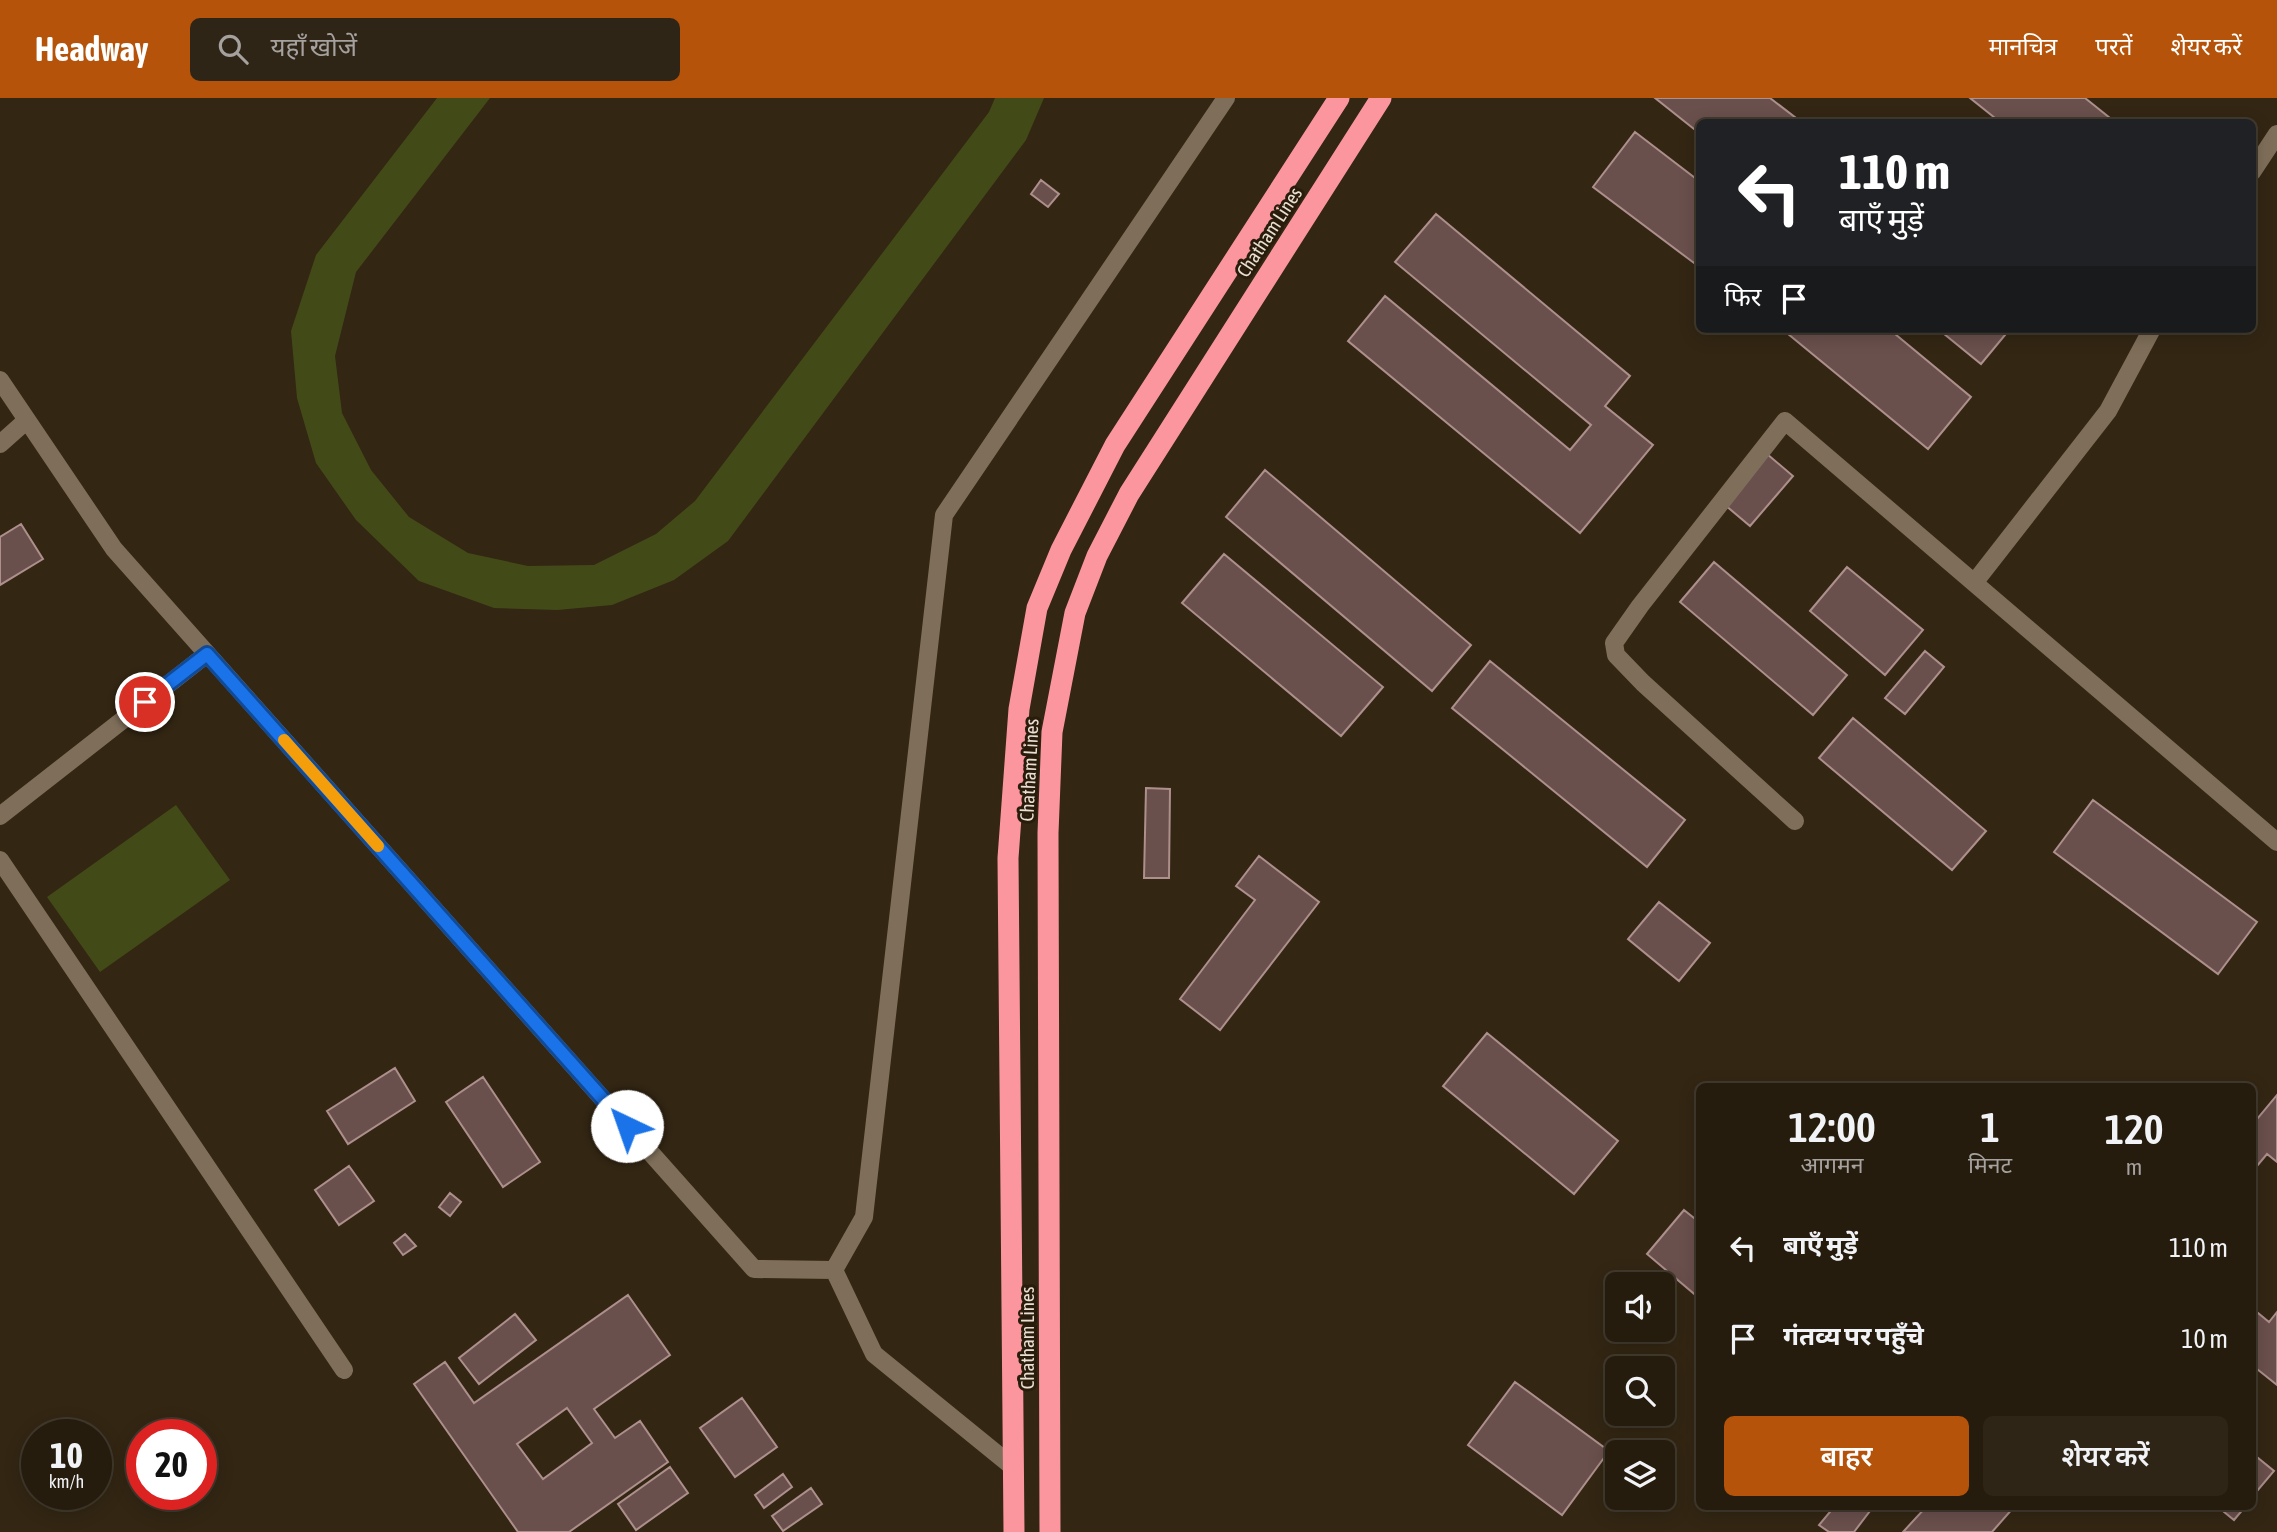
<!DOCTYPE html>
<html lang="hi">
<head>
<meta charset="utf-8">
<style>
	:root { --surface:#261c0e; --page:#2e2517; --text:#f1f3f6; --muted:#a4a19e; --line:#423a2e; --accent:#b45309 }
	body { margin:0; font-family:"Asap Condensed","Noto Sans Devanagari",sans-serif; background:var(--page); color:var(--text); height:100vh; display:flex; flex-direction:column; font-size:26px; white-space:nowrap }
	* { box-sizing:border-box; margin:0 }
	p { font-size:23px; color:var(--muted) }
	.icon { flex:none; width:38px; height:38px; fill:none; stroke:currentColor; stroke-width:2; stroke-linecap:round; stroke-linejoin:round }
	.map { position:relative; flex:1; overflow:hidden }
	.sheet { position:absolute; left:1696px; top:985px; width:560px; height:427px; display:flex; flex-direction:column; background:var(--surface); border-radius:10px; box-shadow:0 4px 18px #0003,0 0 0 2px var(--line) }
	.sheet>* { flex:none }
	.banner { position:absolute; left:1696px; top:21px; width:560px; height:214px; border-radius:10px; box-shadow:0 4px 18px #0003,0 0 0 2px var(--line); background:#202124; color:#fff; overflow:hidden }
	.buttons { position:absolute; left:1605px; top:1174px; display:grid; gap:14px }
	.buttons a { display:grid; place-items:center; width:70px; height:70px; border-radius:10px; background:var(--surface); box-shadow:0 4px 18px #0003,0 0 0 2px var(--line); font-size:35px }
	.speed { position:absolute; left:21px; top:1321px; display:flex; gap:14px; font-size:35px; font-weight:700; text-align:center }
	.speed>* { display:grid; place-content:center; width:91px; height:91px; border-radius:50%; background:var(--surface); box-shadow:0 4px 18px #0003,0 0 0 2px var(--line); line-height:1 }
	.speed small { font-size:18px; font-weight:400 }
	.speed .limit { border:10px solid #d22; background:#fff; color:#111 }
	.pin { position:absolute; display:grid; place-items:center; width:60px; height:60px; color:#fff; margin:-30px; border:4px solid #fff; border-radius:50%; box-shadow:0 2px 7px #0007 }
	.me { position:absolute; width:77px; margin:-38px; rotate:318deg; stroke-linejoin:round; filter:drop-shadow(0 0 5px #0008) }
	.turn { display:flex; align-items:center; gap:24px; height:147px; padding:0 28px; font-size:32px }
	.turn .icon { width:91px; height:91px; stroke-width:2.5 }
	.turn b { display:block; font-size:49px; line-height:60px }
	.then { display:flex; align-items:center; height:66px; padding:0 28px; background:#0003; gap:14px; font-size:26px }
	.eta { display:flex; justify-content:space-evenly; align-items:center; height:119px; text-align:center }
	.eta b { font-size:42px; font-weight:600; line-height:49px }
	.button { display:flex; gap:14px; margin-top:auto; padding:14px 28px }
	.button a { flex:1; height:80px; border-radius:10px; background:var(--accent); color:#fff; font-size:28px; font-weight:600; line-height:80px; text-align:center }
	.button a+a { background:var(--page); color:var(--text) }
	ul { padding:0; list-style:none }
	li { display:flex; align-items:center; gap:21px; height:91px; padding:0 28px }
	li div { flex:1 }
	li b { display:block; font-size:26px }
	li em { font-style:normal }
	header { display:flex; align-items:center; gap:42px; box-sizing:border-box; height:98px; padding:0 35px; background:var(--accent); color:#fff }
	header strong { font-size:33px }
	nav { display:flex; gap:38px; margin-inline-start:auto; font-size:24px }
	.search { width:490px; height:63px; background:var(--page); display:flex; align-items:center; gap:18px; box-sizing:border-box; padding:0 24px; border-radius:10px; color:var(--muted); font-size:26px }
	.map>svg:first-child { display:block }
	.green { fill:#424b18 }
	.building { fill:#6a504d; stroke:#ad8f8c; stroke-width:2; fill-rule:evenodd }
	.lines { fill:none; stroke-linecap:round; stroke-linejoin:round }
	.lane { stroke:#7f6f5a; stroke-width:18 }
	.street { stroke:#7f6f5a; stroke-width:18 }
	.highway { stroke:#fc969e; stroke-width:21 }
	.route-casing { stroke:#114b97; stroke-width:18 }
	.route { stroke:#1a73e8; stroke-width:12 }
	.slow { stroke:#f59e0b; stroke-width:12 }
	.labels { text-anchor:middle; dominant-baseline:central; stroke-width:6; stroke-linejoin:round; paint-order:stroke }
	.street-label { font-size:19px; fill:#e9dfd4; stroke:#291c0a }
</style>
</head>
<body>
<header>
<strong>Headway</strong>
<div class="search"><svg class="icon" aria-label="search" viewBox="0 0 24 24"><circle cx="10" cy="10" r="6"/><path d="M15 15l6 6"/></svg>यहाँ खोजें</div>
<nav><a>मानचित्र</a><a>परतें</a><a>शेयर करें</a></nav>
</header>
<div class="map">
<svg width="2277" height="1434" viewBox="0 0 2277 1434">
	<rect width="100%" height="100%" fill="#332613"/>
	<path class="green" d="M437,0H490L356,174L335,258L342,315L371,372L409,419L468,455L528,468L594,467L656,436L695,403L989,14L995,0H1044L1026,42L728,443L674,482L612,507L557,512L494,510L419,483L356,422L316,365L297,300L291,233L316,157Z
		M176,707L230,782L100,874L47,799Z"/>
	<path class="building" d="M1655,0H1770L1800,23L1699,24V35Z
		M1970,0H2085L2115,24H2000Z
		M1635,34L1699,83V159L1694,165L1593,89Z
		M1041,82L1059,96L1048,109L1031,96Z
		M1436,116L1630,278L1605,308L1653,347L1580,435L1348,243L1385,198L1570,352L1591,327L1395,164Z
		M1782,231H1889L1971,299L1928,351Z
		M1938,231H2010L1981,266Z
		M1767,356L1793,378L1750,428L1725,407Z
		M1265,372L1471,547L1432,593L1226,419Z
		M21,426L43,461L0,487V439Z
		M1224,456L1383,589L1341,638L1182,505Z
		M1714,464L1847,577L1813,617L1680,504Z
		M1847,469L1923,532L1885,577L1810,513Z
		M1925,553L1944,569L1905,616L1885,600Z
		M1490,563L1685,722L1647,769L1452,610Z
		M1853,620L1986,733L1952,772L1819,660Z
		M1146,690L1170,691L1169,780H1144Z
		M2093,702L2257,824L2218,876L2054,754Z
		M1259,758L1319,804L1220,932L1180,901L1255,802L1236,788Z
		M1659,804L1710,845L1679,883L1628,841Z
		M1487,935L1618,1043L1574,1096L1443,988Z
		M395,970L415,1003L348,1046L327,1013Z
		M483,979L540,1064L503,1089L446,1004Z
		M2277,997V1064L2267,1056L2252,1074V1027Z
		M349,1068L374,1103L339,1127L315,1092Z
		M450,1095L461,1104L450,1118L439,1109Z
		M1684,1112L1699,1124V1200L1647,1156Z
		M405,1136L416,1148L403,1157L394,1145Z
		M628,1197L670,1257L594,1311L615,1340L640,1323L668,1364L569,1434H518L414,1286L445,1264L474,1305ZM567,1310L592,1345L543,1381L517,1346Z
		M2252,1210L2269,1224L2277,1214V1287L2252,1267Z
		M515,1216L536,1242L479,1286L459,1260Z
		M1515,1284L1609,1353L1562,1417L1468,1347Z
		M742,1300L777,1349L735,1379L700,1330Z
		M2252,1355L2274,1373L2252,1399Z
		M670,1369L688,1395L636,1432L618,1406Z
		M783,1376L792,1389L764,1410L755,1397Z
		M811,1390L822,1406L783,1433L772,1418Z
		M1834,1409H1873L1854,1434H1829L1819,1427Z
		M1926,1409H2014L1992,1434H1903Z
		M2218,1409H2245L2234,1422Z"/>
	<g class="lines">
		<path class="lane" d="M0,282L114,451L754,1171L834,1172L864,1119L944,417L1226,0
			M0,346L27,322
			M834,1172L874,1256L1013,1369"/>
		<path class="street" d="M2252,74L2277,36
			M1974,485L2108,313L2152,231
			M0,718L207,556
			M1795,723L1643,585L1616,557L1614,545L1640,508L1785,323L2277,744
			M0,762L344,1272"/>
		<path class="highway" d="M1014,1434L1008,760L1019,611L1037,510L1061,452L1115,347L1339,0
			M1050,1434L1048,735L1052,634L1075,515L1097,458L1129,396L1381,0"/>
	</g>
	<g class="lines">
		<g class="route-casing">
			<path id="route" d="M145,604L207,556L627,1028"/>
		</g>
		<use href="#route" class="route"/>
		<path class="slow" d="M284,642L378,748"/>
	</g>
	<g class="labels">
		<g class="street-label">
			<text transform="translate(1269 134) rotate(-57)">Chatham Lines</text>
			<text transform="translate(1029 672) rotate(-87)">Chatham Lines</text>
			<text transform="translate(1027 1240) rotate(-90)">Chatham Lines</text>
		</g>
	</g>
</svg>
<div class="buttons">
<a><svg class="icon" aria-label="sound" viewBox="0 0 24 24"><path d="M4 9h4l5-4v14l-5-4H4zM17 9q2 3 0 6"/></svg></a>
<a><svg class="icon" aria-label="search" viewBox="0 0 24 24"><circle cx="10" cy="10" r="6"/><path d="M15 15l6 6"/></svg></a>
<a><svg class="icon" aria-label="layers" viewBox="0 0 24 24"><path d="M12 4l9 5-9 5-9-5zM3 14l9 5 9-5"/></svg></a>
</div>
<div class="speed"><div>10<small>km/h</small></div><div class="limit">20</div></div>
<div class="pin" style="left:145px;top:604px;background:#d93025"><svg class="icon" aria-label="arrive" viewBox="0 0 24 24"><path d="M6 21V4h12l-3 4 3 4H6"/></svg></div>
<svg class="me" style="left:627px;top:1028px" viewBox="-20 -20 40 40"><circle r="19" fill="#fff"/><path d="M0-13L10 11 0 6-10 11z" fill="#1a73e8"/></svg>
<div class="banner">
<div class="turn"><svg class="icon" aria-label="left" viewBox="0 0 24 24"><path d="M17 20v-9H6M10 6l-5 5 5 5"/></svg><div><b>110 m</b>बाएँ मुड़ें</div></div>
<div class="then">फिर<svg class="icon" aria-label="arrive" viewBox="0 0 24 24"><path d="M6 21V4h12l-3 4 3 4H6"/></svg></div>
</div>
<section class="sheet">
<div class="eta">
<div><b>12:00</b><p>आगमन</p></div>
<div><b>1</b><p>मिनट</p></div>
<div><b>120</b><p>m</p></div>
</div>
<ul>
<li><svg class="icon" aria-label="left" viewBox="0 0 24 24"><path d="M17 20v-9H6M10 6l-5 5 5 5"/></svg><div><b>बाएँ मुड़ें</b></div><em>110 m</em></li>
<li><svg class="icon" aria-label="arrive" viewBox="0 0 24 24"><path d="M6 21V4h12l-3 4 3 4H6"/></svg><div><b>गंतव्य पर पहुँचे</b></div><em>10 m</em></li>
</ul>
<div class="button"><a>बाहर</a><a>शेयर करें</a></div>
</section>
</div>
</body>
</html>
